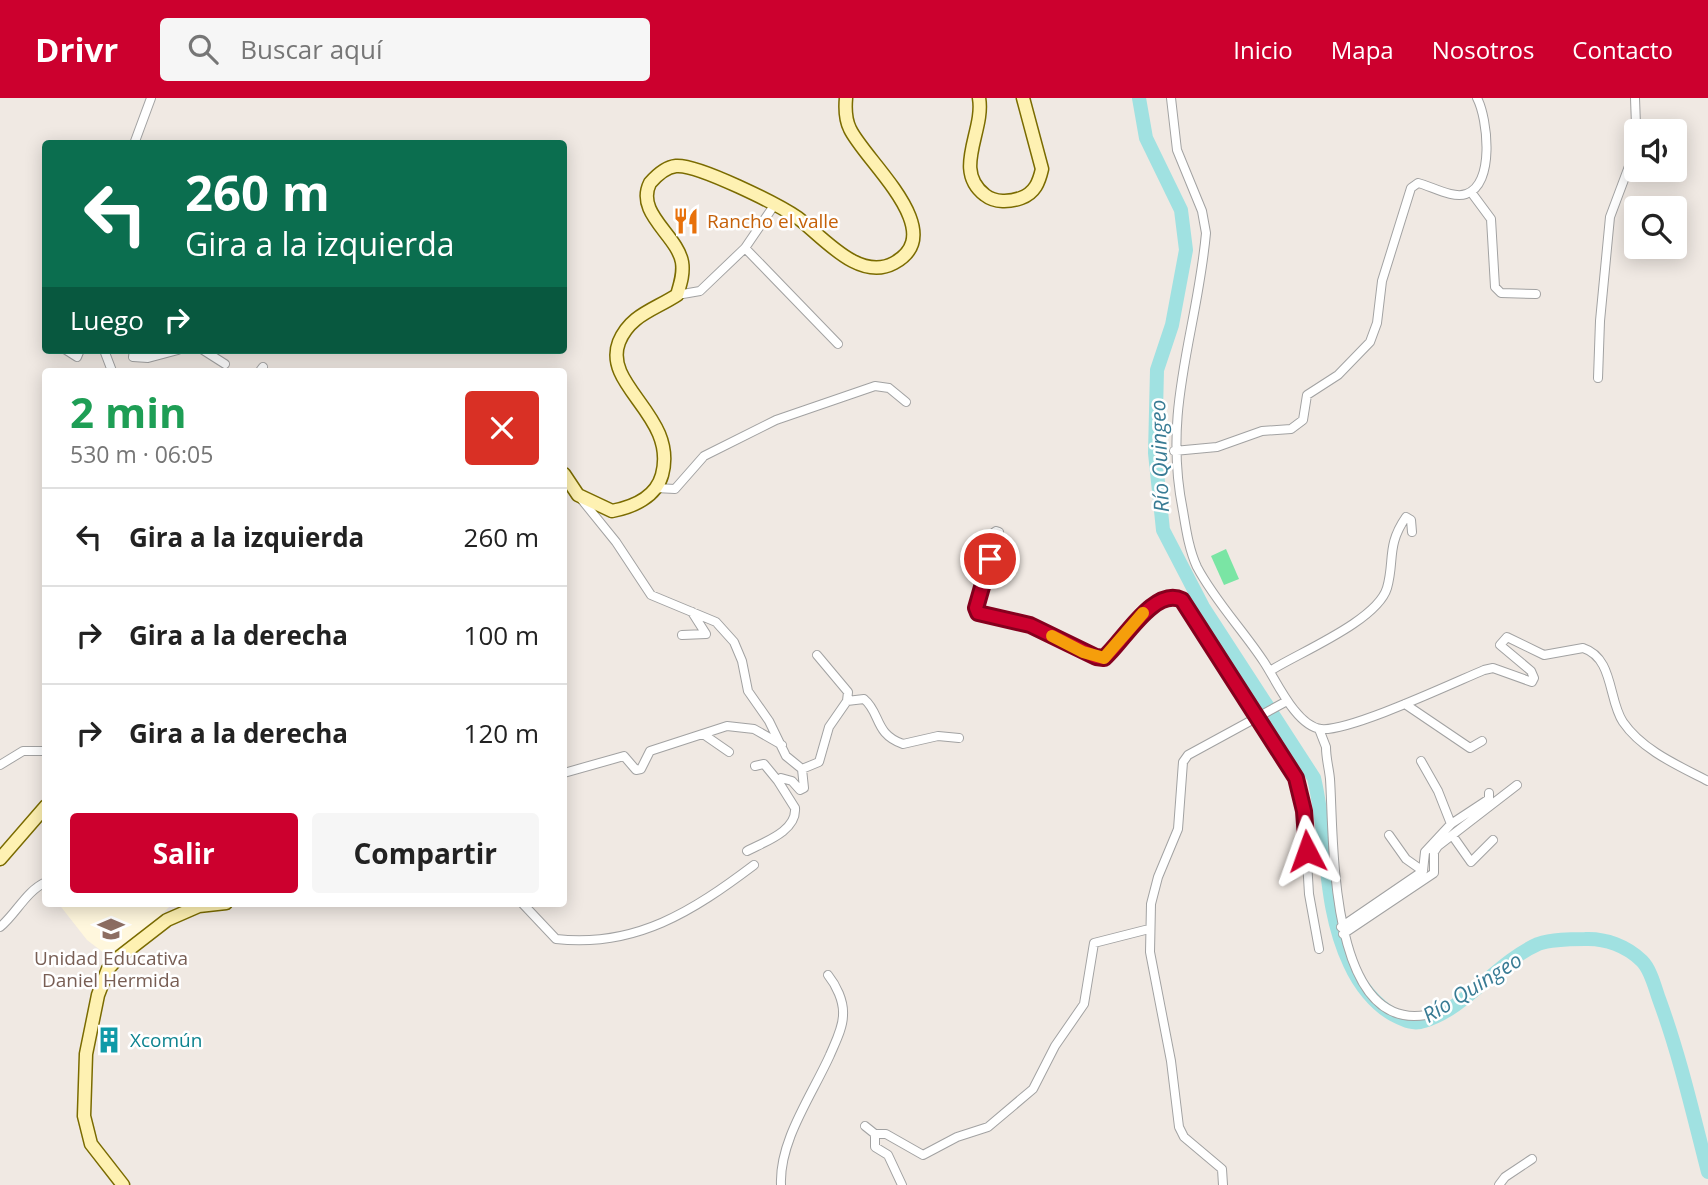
<!DOCTYPE html>
<html lang="es">
<head>
<meta charset="utf-8">
<style>
	:root { --surface:#fff; --page:#f6f6f6; --text:#222; --muted:#767676; --line:#e0e0e0; --accent:#cc002e }
	body { margin:0; font-family:"Open Sans",sans-serif; background:var(--page); color:var(--text); height:100vh; display:flex; flex-direction:column; font-size:26px; white-space:nowrap }
	* { box-sizing:border-box; margin:0 }
	p { font-size:23px; color:var(--muted) }
	.icon { flex:none; width:38px; height:38px; fill:none; stroke:currentColor; stroke-width:2; stroke-linecap:round; stroke-linejoin:round }
	.map { position:relative; flex:1; overflow:hidden }
	.details { position:absolute; left:42px; top:270px; width:525px; height:539px; display:flex; flex-direction:column; background:var(--surface); border-radius:7px; box-shadow:0 4px 18px #0003 }
	.details>* { flex:none }
	.banner { position:absolute; left:42px; top:42px; width:525px; height:214px; border-radius:7px; box-shadow:0 4px 18px #0003; background:#0b6e4f; color:#fff; overflow:hidden }
	.fabs { position:absolute; left:1624px; top:21px; display:grid; gap:14px }
	.fabs a { display:grid; place-items:center; width:63px; height:63px; border-radius:7px; background:var(--surface); box-shadow:0 4px 18px #0003; font-size:35px }
	.pin { position:absolute; display:grid; place-items:center; width:60px; height:60px; color:#fff; margin:-30px; border:4px solid #fff; border-radius:50%; box-shadow:0 2px 7px #0007 }
	.me { position:absolute; width:77px; margin:-38px; rotate:356deg; stroke-linejoin:round; filter:drop-shadow(0 0 5px #0008) }
	.turn { display:flex; align-items:center; gap:24px; height:147px; padding:0 28px; font-size:32px }
	.turn .icon { width:91px; height:91px; stroke-width:2.5 }
	.turn b { display:block; font-size:49px; line-height:60px }
	.then { display:flex; align-items:center; height:66px; padding:0 28px; background:#0003; gap:14px; font-size:26px }
	.round { display:grid; place-items:center; flex:none; width:74px; height:74px; border-radius:7px; background:var(--page) }
	.summary { display:flex; align-items:center; justify-content:space-between; height:119px; padding:0 28px }
	h1 { font-size:42px; font-weight:700; line-height:52px; color:#1e9e55 }
	.action { display:flex; gap:14px; margin-top:auto; padding:14px 28px }
	.action a { flex:1; height:80px; border-radius:7px; background:var(--accent); color:#fff; font-size:28px; font-weight:700; line-height:80px; text-align:center }
	.action a+a { background:var(--page); color:var(--text) }
	ul { padding:0; list-style:none }
	li { display:flex; align-items:center; gap:21px; height:98px; padding:0 28px; border-top:2px solid var(--line) }
	li div { flex:1 }
	li b { display:block; font-size:26px }
	li em { font-style:normal }
	header { display:flex; align-items:center; gap:42px; box-sizing:border-box; height:98px; padding:0 35px; background:var(--accent); color:#fff }
	header strong { font-size:33px }
	nav { display:flex; gap:38px; margin-inline-start:auto; font-size:24px }
	.search { width:490px; height:63px; background:var(--page); display:flex; align-items:center; gap:18px; box-sizing:border-box; padding:0 24px; border-radius:7px; color:var(--muted); font-size:26px }
	.map>svg:first-child { display:block }
	.education { fill:#fff7dd }
	.pitch { fill:#7ae5a4 }
	.lines { fill:none; stroke-linecap:round; stroke-linejoin:round }
	.river { stroke:#a0e1e1; stroke-width:14 }
	.street-casing { stroke:#a2a2a2; stroke-width:10 }
	.secondary-casing { stroke:#7a6b00; stroke-width:15 }
	.street { stroke:#fff; stroke-width:8 }
	.secondary { stroke:#fef1b2; stroke-width:12 }
	.route-casing { stroke:#85001e; stroke-width:18 }
	.route { stroke:#cc002e; stroke-width:12 }
	.slow { stroke:#f59e0b; stroke-width:12 }
	.labels { text-anchor:middle; dominant-baseline:central; stroke-width:5; stroke-linejoin:round; paint-order:stroke }
	.food-label { font-size:19px; fill:#c56008; stroke:#fff; text-anchor:start }
	.education-label { font-size:19px; fill:#785e54; stroke:#fff }
	.culture-label { font-size:19px; fill:#0d838f; stroke:#fff; text-anchor:start }
	.water-label { font-size:21px; font-style:italic; fill:#387b94; stroke:#fff }
</style>
</head>
<body>
<header>
<strong>Drivr</strong>
<div class="search"><svg class="icon" aria-label="search" viewBox="0 0 24 24"><circle cx="10" cy="10" r="6"/><path d="M15 15l6 6"/></svg>Buscar aquí</div>
<nav><a>Inicio</a><a>Mapa</a><a>Nosotros</a><a>Contacto</a></nav>
</header>
<div class="map">
<svg width="1708" height="1087" viewBox="0 0 1708 1087">
	<rect width="100%" height="100%" fill="#f0e9e3"/>
	<path class="education" d="M58,805H171L172,806L146,832L144,831L115,857L104,855L87,842Z"/>
	<path class="pitch" d="M1226,451L1239,481L1224,487L1211,458Z"/>
	<g class="lines">
		<path class="river" d="M1139,0L1146,40L1181,112L1186,152L1172,227L1157,272L1155,355L1163,432L1203,509L1314,680C1329,742 1322,807 1350,866C1359,886 1375,907 1394,917C1404,922 1413,927 1424,923C1465,911 1497,864 1538,846C1552,841 1570,841 1585,841C1605,840 1627,848 1642,863C1651,872 1655,890 1659,901C1680,958 1693,1016 1708,1074"/>
		<g class="street-casing">
			<path id="street" d="M1171,0L1177,52L1202,113L1206,135C1197,235 1162,310 1183,413C1186,431 1189,452 1197,469C1215,503 1243,532 1264,564C1276,582 1296,628 1321,631C1349,634 1453,585 1484,572L1493,570L1532,584L1534,580L1531,573L1500,547L1507,539L1544,557L1583,550C1614,560 1608,602 1623,624C1642,652 1679,668 1708,683
				M134,46L151,0
				M1471,94L1491,121L1495,189L1501,195L1536,196
				M745,150L775,106
				M677,197L700,193L745,150L838,246
				M66,252L77,259L80,252
				M104,252L112,273
				M134,252L133,259L148,260L178,252
				M203,252L225,266
				M260,273L263,269
				M1598,280L1600,223L1610,119L1631,63L1636,27L1635,0
				M1174,353L1217,349L1262,333L1291,331L1303,322L1307,297L1338,277L1370,244L1377,225L1382,183L1411,90L1418,85C1431,88 1453,101 1466,96C1495,87 1488,21 1477,0
				M656,390L675,391L704,358L776,322L875,288L889,290L906,304
				M582,402L616,444L651,497L716,524L734,544L742,563L748,593L769,623L786,658L802,671L819,664L829,629L847,603L848,594L817,557
				M978,446L996,433L999,434L976,510L978,515L1030,527L1096,560H1104C1126,540 1144,499 1178,499L1190,510L1296,680L1304,713L1309,796L1319,851
				M682,537L706,536L692,514
				M1270,573C1298,555 1377,523 1387,490C1395,462 1386,448 1406,419L1411,422L1412,434
				M847,603L864,601C881,615 874,636 903,646L938,638L959,640
				M1405,606L1470,650L1482,643
				M1319,631L1326,649C1326,661 1329,670 1330,681C1334,739 1328,934 1426,917
				M703,636L729,654
				M1421,663L1438,693L1451,726
				M0,667L23,653H46
				M755,668L764,666L778,683
				M564,675L624,658L636,672L641,671L650,653L727,628L754,631L782,647
				M1389,737L1406,761L1423,773
				M1452,737L1471,764L1493,742
				M747,753C764,744 797,733 795,710L778,683L781,680L792,683L800,692L804,690L802,671
				M522,805L556,841C636,850 693,813 754,767
				M0,829C16,816 26,793 46,784
				M1341,829L1423,773L1425,754L1451,726L1489,701V695
				M1343,836L1434,775V754L1438,748L1517,687
				M865,1028L875,1036H886L923,1057L957,1039L988,1029L1033,991L1055,948L1084,906L1094,845L1149,831
				M875,1036V1049L888,1057L902,1087
				M781,1087C779,1043 812,997 830,957C835,945 843,930 843,917C844,903 836,887 828,877
				M1223,1087L1222,1071L1184,1039L1179,1029L1171,963L1150,854L1151,806L1158,779L1178,731L1183,664L1188,657L1287,603
				M1499,1087L1505,1079L1532,1061"/>
		</g>
		<g class="secondary-casing">
			<path id="secondary" d="M979,0C985,33 952,72 985,97C995,105 1010,104 1021,100C1035,95 1039,84 1042,71L1023,0
				M564,376L578,397L612,413C633,409 656,399 662,377C678,318 602,288 619,244C630,217 654,212 677,197C680,187 684,176 682,164C677,137 635,115 650,85C657,77 666,69 676,68C698,66 779,107 798,120C823,139 859,184 894,165C951,134 865,63 850,31C845,21 845,11 846,0
				M0,761L46,708
				M123,1087L91,1046L84,1018L86,956L98,897L108,871L118,860L167,822L199,808L226,805"/>
		</g>
		<use href="#street" class="street"/>
		<use href="#secondary" class="secondary"/>
	</g>
	<g class="lines">
		<g class="route-casing">
			<path id="route" d="M990,461L976,510L978,515L1030,527L1096,559L1104,560C1123,544 1154,488 1182,502L1296,680L1304,713L1307,753"/>
		</g>
		<use href="#route" class="route"/>
		<path class="slow" d="M1052,538L1083,554L1104,560L1143,515"/>
	</g>
	<defs>
		<g id="restaurant-bare" transform="scale(2.1)"><path d="M-5-6h1v4h1v-4h1v4h1v-4h1v5L-1.5 .5V6h-2V.5L-5-1ZM5-6V6H3V1.5H1.5Q1.5-4 5-6Z" fill="#e8710a" stroke="#fff" stroke-width="2.5" paint-order="stroke"/></g>
		<g id="school-bare" transform="scale(2.1)"><path d="M0-5L7-2L0 1L-7-2ZM-4 1L0 2.5L4 1V4Q0 6-4 4Z" fill="#8d6e63" stroke="#fff" stroke-width="2.5" paint-order="stroke"/></g>
		<g id="building-bare" transform="scale(2.1)"><path d="M-4-6H4V6H1V3H-1V6H-4ZM-2.5-4.3h1.7v1.8h-1.7ZM.8-4.3h1.7v1.8H.8ZM-2.5-1h1.7V.8h-1.7ZM.8-1h1.7V.8H.8Z" fill="#0f9aa8" stroke="#fff" stroke-width="2.5" paint-order="stroke"/></g>
	</defs>
	<g fill-rule="evenodd">
		<use href="#restaurant-bare" x="686" y="123"/>
		<use href="#school-bare" x="111" y="831"/>
		<use href="#building-bare" x="109" y="942"/>
	</g>
	<g class="labels">
		<g class="food-label">
			<text x="707" y="123">Rancho el valle</text>
		</g>
		<g class="education-label">
			<text x="111" y="860">Unidad Educativa<tspan x="111" dy="22">Daniel Hermida</tspan></text>
		</g>
		<g class="culture-label">
			<text x="130" y="942">Xcomún</text>
		</g>
		<g class="water-label">
			<text transform="translate(1159 358) rotate(-92)">Río Quingeo</text>
			<text transform="translate(1472 889) rotate(-32)">Río Quingeo</text>
		</g>
	</g>
</svg>
<div class="fabs">
<a><svg class="icon" aria-label="sound" viewBox="0 0 24 24"><path d="M4 9h4l5-4v14l-5-4H4zM17 9q2 3 0 6"/></svg></a>
<a><svg class="icon" aria-label="search" viewBox="0 0 24 24"><circle cx="10" cy="10" r="6"/><path d="M15 15l6 6"/></svg></a>
</div>
<div class="pin" style="left:990px;top:461px;background:#d93025"><svg class="icon" aria-label="arrive" viewBox="0 0 24 24"><path d="M6 21V4h12l-3 4 3 4H6"/></svg></div>
<svg class="me" style="left:1307px;top:753px" viewBox="-20 -20 40 40"><path d="M0-17L14 15 0 8-14 15z" fill="#cc002e" stroke="#fff" stroke-width="4"/></svg>
<div class="banner">
<div class="turn"><svg class="icon" aria-label="left" viewBox="0 0 24 24"><path d="M17 20v-9H6M10 6l-5 5 5 5"/></svg><div><b>260 m</b>Gira a la izquierda</div></div>
<div class="then">Luego<svg class="icon" aria-label="right" viewBox="0 0 24 24"><path d="M7 20v-9h11M14 6l5 5-5 5"/></svg></div>
</div>
<section class="details">
<div class="summary"><div><h1>2 min</h1><p>530 m · 06:05</p></div><a class="round" style="background:#d93025;color:#fff"><svg class="icon" aria-label="close" viewBox="0 0 24 24"><path d="M6 6l12 12M18 6L6 18"/></svg></a></div>
<ul>
<li><svg class="icon" aria-label="left" viewBox="0 0 24 24"><path d="M17 20v-9H6M10 6l-5 5 5 5"/></svg><div><b>Gira a la izquierda</b></div><em>260 m</em></li>
<li><svg class="icon" aria-label="right" viewBox="0 0 24 24"><path d="M7 20v-9h11M14 6l5 5-5 5"/></svg><div><b>Gira a la derecha</b></div><em>100 m</em></li>
<li><svg class="icon" aria-label="right" viewBox="0 0 24 24"><path d="M7 20v-9h11M14 6l5 5-5 5"/></svg><div><b>Gira a la derecha</b></div><em>120 m</em></li>
</ul>
<div class="action"><a>Salir</a><a>Compartir</a></div>
</section>
</div>
</body>
</html>
